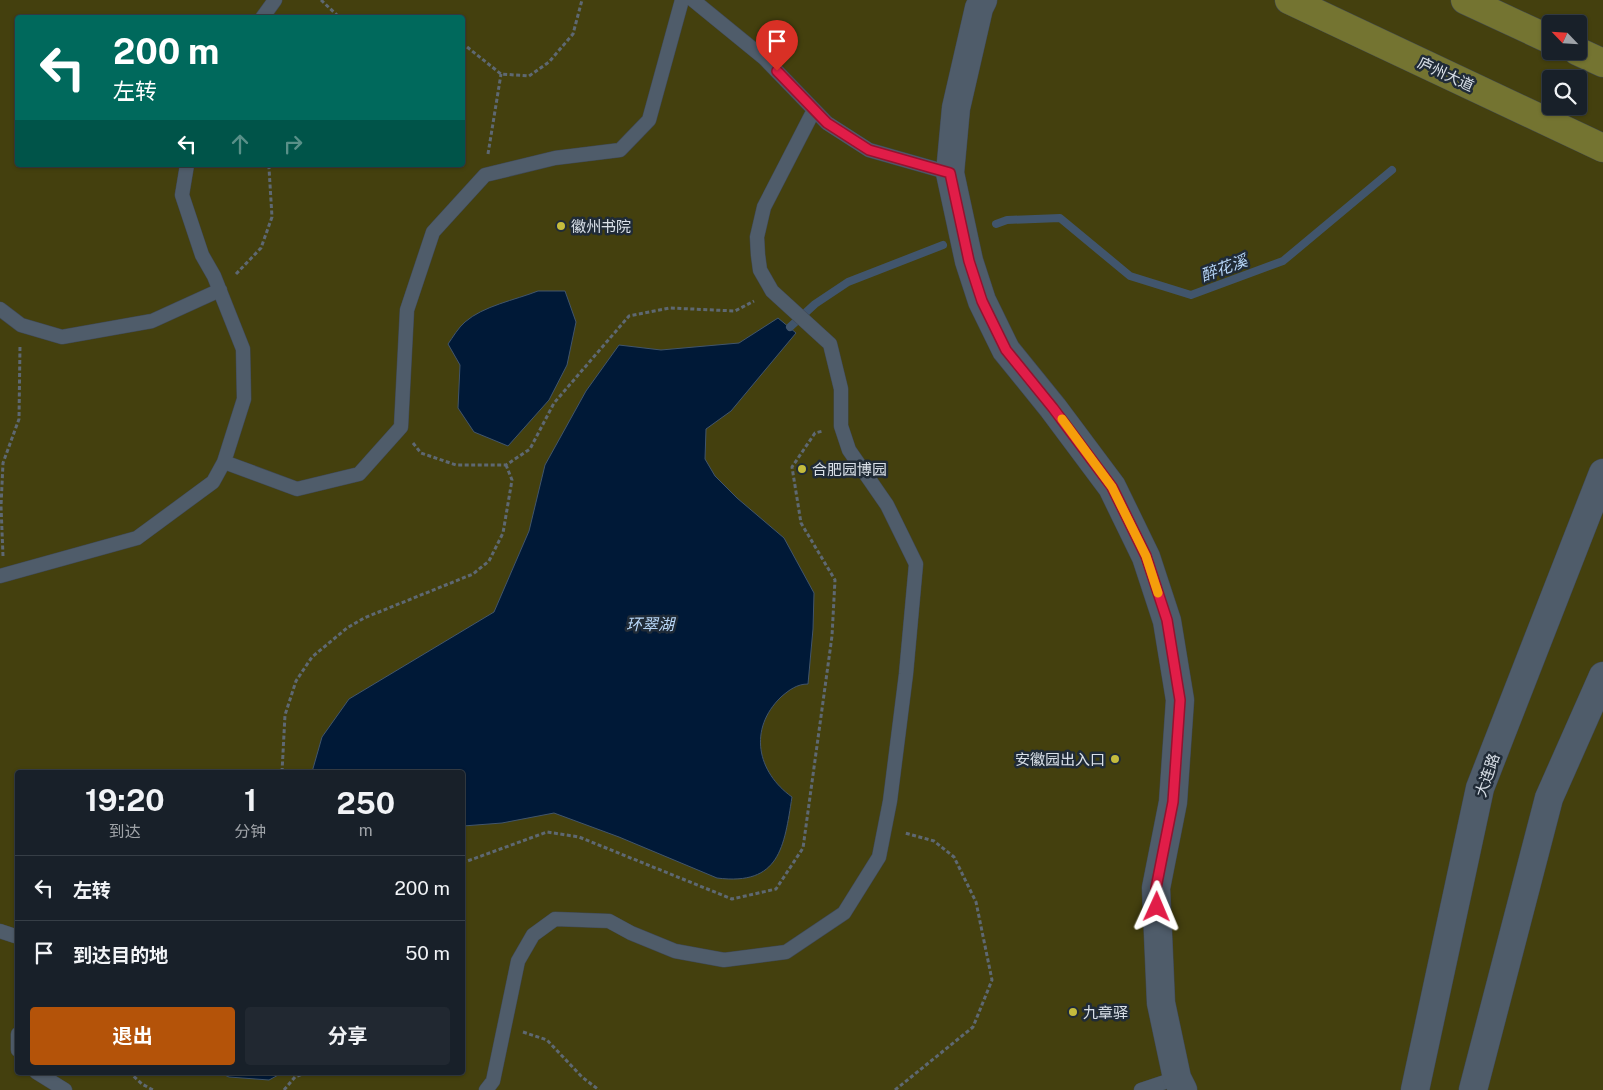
<!DOCTYPE html>
<html lang="zh">
<head>
<meta charset="utf-8">
<style>
	:root { --surface:#182029; --page:#212831; --text:#f1f3f6; --muted:#9fa3a8; --line:#363e46; --accent:#b45309 }
	body { margin:0; font-family:"Public Sans","Noto Sans SC",sans-serif; background:var(--page); color:var(--text); height:100vh; display:flex; flex-direction:column; font-size:19px; white-space:nowrap }
	* { box-sizing:border-box; margin:0 }
	p { font-size:16px; color:var(--muted) }
	.icon { flex:none; width:28px; height:28px; fill:none; stroke:currentColor; stroke-width:2; stroke-linecap:round; stroke-linejoin:round }
	.map { position:relative; flex:1; overflow:hidden }
	.drawer { position:absolute; left:15px; top:770px; width:450px; height:305px; display:flex; flex-direction:column; background:var(--surface); border-radius:5px; box-shadow:0 1px 4px #0004,0 0 0 1px var(--line) }
	.drawer>* { flex:none }
	.guide { position:absolute; left:15px; top:15px; width:450px; height:152px; border-radius:5px; box-shadow:0 1px 4px #0004,0 0 0 1px var(--line); background:#00695c; color:#fff; overflow:hidden }
	.needle { width:32px; rotate:295deg }
	.fabs { position:absolute; left:1542px; top:15px; display:grid; gap:10px }
	.fabs a { display:grid; place-items:center; width:45px; height:45px; border-radius:5px; background:var(--surface); box-shadow:0 1px 4px #0004,0 0 0 1px var(--line); font-size:25px }
	.pin { position:absolute; display:grid; place-items:center; width:42px; height:42px; color:#fff; margin:-51px -21px; border-radius:50% 50% 50% 0; rotate:-45deg; box-shadow:0 0 5px #0007 }
	.pin .icon { rotate:45deg }
	.me { position:absolute; width:55px; margin:-28px; rotate:1deg; stroke-linejoin:round; filter:drop-shadow(0 0 4px #0008) }
	.turn { display:flex; align-items:center; gap:18px; height:105px; padding:0 15px; font-size:22px }
	.turn .icon { width:65px; height:65px; stroke-width:2.5 }
	.turn b { display:block; font-size:35px; line-height:42px }
	.lanes { display:flex; align-items:center; height:48px; padding:0 15px; background:#0003; justify-content:center; gap:25px; direction:ltr }
	.lanes .off { opacity:.35 }
	.eta { display:flex; justify-content:space-evenly; align-items:center; height:85px; text-align:center }
	.eta b { font-size:30px; font-weight:700; line-height:35px }
	.primary-button { display:flex; gap:10px; margin-top:auto; padding:10px 15px }
	.primary-button a { flex:1; height:58px; border-radius:5px; background:var(--accent); color:#fff; font-size:20px; font-weight:700; line-height:58px; text-align:center }
	.primary-button a+a { background:var(--page); color:var(--text) }
	ul { padding:0; list-style:none }
	li { display:flex; align-items:center; gap:15px; height:65px; padding:0 15px; border-top:1px solid var(--line) }
	li div { flex:1 }
	li b { display:block; font-size:19px }
	li em { font-style:normal }
	.map>svg:first-child { display:block }
	.green { fill:#44400e; fill-rule:evenodd }
	.water { fill:#001937; stroke:#41556c }
	.lines { fill:none; stroke-linecap:round; stroke-linejoin:round }
	.stream { stroke:#41556c; stroke-width:8 }
	.lane-casing { stroke:#3f4853; stroke-width:15 }
	.street-casing { stroke:#3f4853; stroke-width:29 }
	.secondary-casing { stroke:#3f4853; stroke-width:29 }
	.primary-casing { stroke:#3f4853; stroke-width:29 }
	.path { stroke:#5e6872; stroke-width:3; stroke-dasharray:4 2.5; stroke-linecap:butt }
	.lane { stroke:#4f5c6a; stroke-width:14 }
	.street { stroke:#4f5c6a; stroke-width:28 }
	.secondary { stroke:#4f5c6a; stroke-width:28 }
	.primary { stroke:#747431; stroke-width:28 }
	.route-casing { stroke:#92132f; stroke-width:12 }
	.route { stroke:#e11d48; stroke-width:9 }
	.slow { stroke:#f59e0b; stroke-width:9 }
	.poi-dot { fill:#c5bc3d; stroke:#202b37; stroke-width:2 }
	.labels { text-anchor:middle; dominant-baseline:central; stroke-width:5; stroke-linejoin:round; paint-order:stroke }
	.street-label { font-size:15px; fill:#d9e0e8; stroke:#202b37 }
	.poi-label { font-size:15px; fill:#d9e0e8; stroke:#202b37; text-anchor:start }
	.water-label { font-size:16px; font-style:italic; fill:#b7d6f7; stroke:#202b37 }
</style>
</head>
<body>
<div class="map">
<svg width="1603" height="1090" viewBox="0 0 1603 1090">
	<rect width="100%" height="100%" fill="#202b37"/>
	<path class="green" d="M0,0H1603V1090H0ZM18,18H462V165H18ZM1551,24H1579V51H1551ZM1551,79H1579V106H1551ZM18,772H462V1072H18Z"/>
	<path class="water" d="M538,291H565L576,322L567,365L549,400L508,446L474,432L458,408L460,365L448,344C453,337 458,328 465,322C483,306 515,300 538,291Z
		M778,318L796,333L731,411L706,429L705,459L715,476L737,498L784,538L814,593L813,629L808,684C797,684 789,690 781,697C748,729 757,772 792,797C784,847 780,886 717,878L619,837L554,813L502,823L463,826L462,772H312L322,737L349,699L494,612L529,531L545,465L586,391L619,345L661,350L739,343Z
		M220,1073H282L269,1080L229,1077Z"/>
	<g class="lines">
		<path class="stream" d="M996,224L1007,220L1060,218L1130,276L1191,295L1283,261L1392,170
			M790,327L815,304L848,282L943,245"/>
		<g class="lane-casing">
			<path id="lane" d="M693,0L764,58L827,123L869,150L950,173
				M262,18L275,0
				M0,309L21,325L62,337L152,321L220,290
				M224,462L297,489L359,474L401,427L407,310L433,232L485,175L555,158L620,150L649,120L682,0
				M0,576L137,538L213,482L224,462L244,399L243,349L214,276L202,255L182,195L187,165
				M0,931L18,937
				M18,1034V1050
				M36,1072L65,1090
				M486,1090L493,1081L518,961L533,935L555,919L609,921L631,933L675,951L724,960L786,952L844,913L879,857L890,801L906,674L916,564L887,505L849,450L841,426V389L830,344L772,291L760,270L758,255L757,237L764,207L814,110
				M1141,1090L1177,1078"/>
		</g>
		<g class="street-casing">
			<path id="street" d="M983,0L979,8L956,108L950,173L969,261L982,301L1006,350L1053,408L1112,487L1146,557L1167,621L1180,700L1173,802L1156,888L1161,1003L1177,1078L1183,1090"/>
		</g>
		<g class="secondary-casing">
			<path id="secondary" d="M1415,1090L1480,788L1603,473
				M1473,1090L1549,798L1603,676"/>
		</g>
		<g class="primary-casing">
			<path id="primary" d="M1289,0L1603,148
				M1465,0L1551,40
				M1577,51L1603,63"/>
		</g>
		<path class="path" d="M321,0L340,18
			M462,43L501,74L529,76L549,62L573,34L582,0
			M488,154L501,74
			M236,274L261,248L272,217L269,168L270,165
			M413,443L421,453L456,465H506L530,449L554,403L629,316L670,308L735,311L754,301
			M3,556L1,506L3,463L19,419L20,345
			M282,772L285,715L296,681L312,657L347,628L364,618L473,574L489,561L503,533L512,480L506,465
			M462,863L547,832L579,837L732,899L776,889L803,848L832,636L835,580L801,523L792,467L815,433L823,431
			M523,1032L547,1040L582,1077L599,1090
			M129,1072L142,1084L153,1090
			M284,1090L295,1077L308,1072
			M895,1090L973,1027L992,980L976,902L954,857L934,841L905,833"/>
		<use href="#lane" class="lane"/>
		<use href="#street" class="street"/>
		<use href="#secondary" class="secondary"/>
		<use href="#primary" class="primary"/>
	</g>
	<g class="lines">
		<g class="route-casing">
			<path id="route" d="M777,71L827,123L869,150L950,173L969,261L982,301L1006,350L1053,408L1112,487L1146,556L1167,620L1180,700L1173,802L1156,888L1157,907"/>
		</g>
		<use href="#route" class="route"/>
		<path class="slow" d="M1062,419L1112,487L1146,556L1158,593"/>
	</g>
	<g class="poi-dot">
		<circle cx="561" cy="226" r="5"/>
		<circle cx="802" cy="469" r="5"/>
		<circle cx="1115" cy="759" r="5"/>
		<circle cx="1073" cy="1012" r="5"/>
	</g>
	<g class="labels">
		<g class="street-label">
			<text transform="translate(1446 74) rotate(25)">庐州大道</text>
			<text transform="translate(1487 775) rotate(-71)">大连路</text>
		</g>
		<g class="poi-label">
			<text x="571" y="226">徽州书院</text>
			<text x="812" y="469">合肥园博园</text>
			<text x="1105" y="759" text-anchor="end">安徽园出入口</text>
			<text x="1083" y="1012">九章驿</text>
		</g>
		<g class="water-label">
			<text transform="translate(1224 268) rotate(-20)">醉花溪</text>
			<text x="650" y="624">环翠湖</text>
		</g>
	</g>
</svg>
<div class="fabs">
<a><svg class="needle" viewBox="-14 -14 28 28"><path d="M0-13l5 13h-10z" fill="#e53935"/><path d="M0 13l5-13h-10z" fill="#9fa3a8"/></svg></a>
<a><svg class="icon" aria-label="search" viewBox="0 0 24 24"><circle cx="10" cy="10" r="6"/><path d="M15 15l6 6"/></svg></a>
</div>
<div class="pin" style="left:777px;top:71px;background:#d93025"><svg class="icon" aria-label="arrive" viewBox="0 0 24 24"><path d="M6 21V4h12l-3 4 3 4H6"/></svg></div>
<svg class="me" style="left:1157px;top:907px" viewBox="-20 -20 40 40"><path d="M0-17L14 15 0 8-14 15z" fill="#e11d48" stroke="#fff" stroke-width="4"/></svg>
<div class="guide">
<div class="turn"><svg class="icon" aria-label="left" viewBox="0 0 24 24"><path d="M17 20v-9H6M10 6l-5 5 5 5"/></svg><div><b>200 m</b>左转</div></div>
<div class="lanes"><svg class="icon" aria-label="left" viewBox="0 0 24 24"><path d="M17 20v-9H6M10 6l-5 5 5 5"/></svg><svg class="icon off" aria-label="ahead" viewBox="0 0 24 24"><path d="M12 20V5M6 11l6-6 6 6"/></svg><svg class="icon off" aria-label="right" viewBox="0 0 24 24"><path d="M7 20v-9h11M14 6l5 5-5 5"/></svg></div>
</div>
<section class="drawer">
<div class="eta">
<div><b>19:20</b><p>到达</p></div>
<div><b>1</b><p>分钟</p></div>
<div><b>250</b><p>m</p></div>
</div>
<ul>
<li><svg class="icon" aria-label="left" viewBox="0 0 24 24"><path d="M17 20v-9H6M10 6l-5 5 5 5"/></svg><div><b>左转</b></div><em>200 m</em></li>
<li><svg class="icon" aria-label="arrive" viewBox="0 0 24 24"><path d="M6 21V4h12l-3 4 3 4H6"/></svg><div><b>到达目的地</b></div><em>50 m</em></li>
</ul>
<div class="primary-button"><a>退出</a><a>分享</a></div>
</section>
</div>
</body>
</html>
